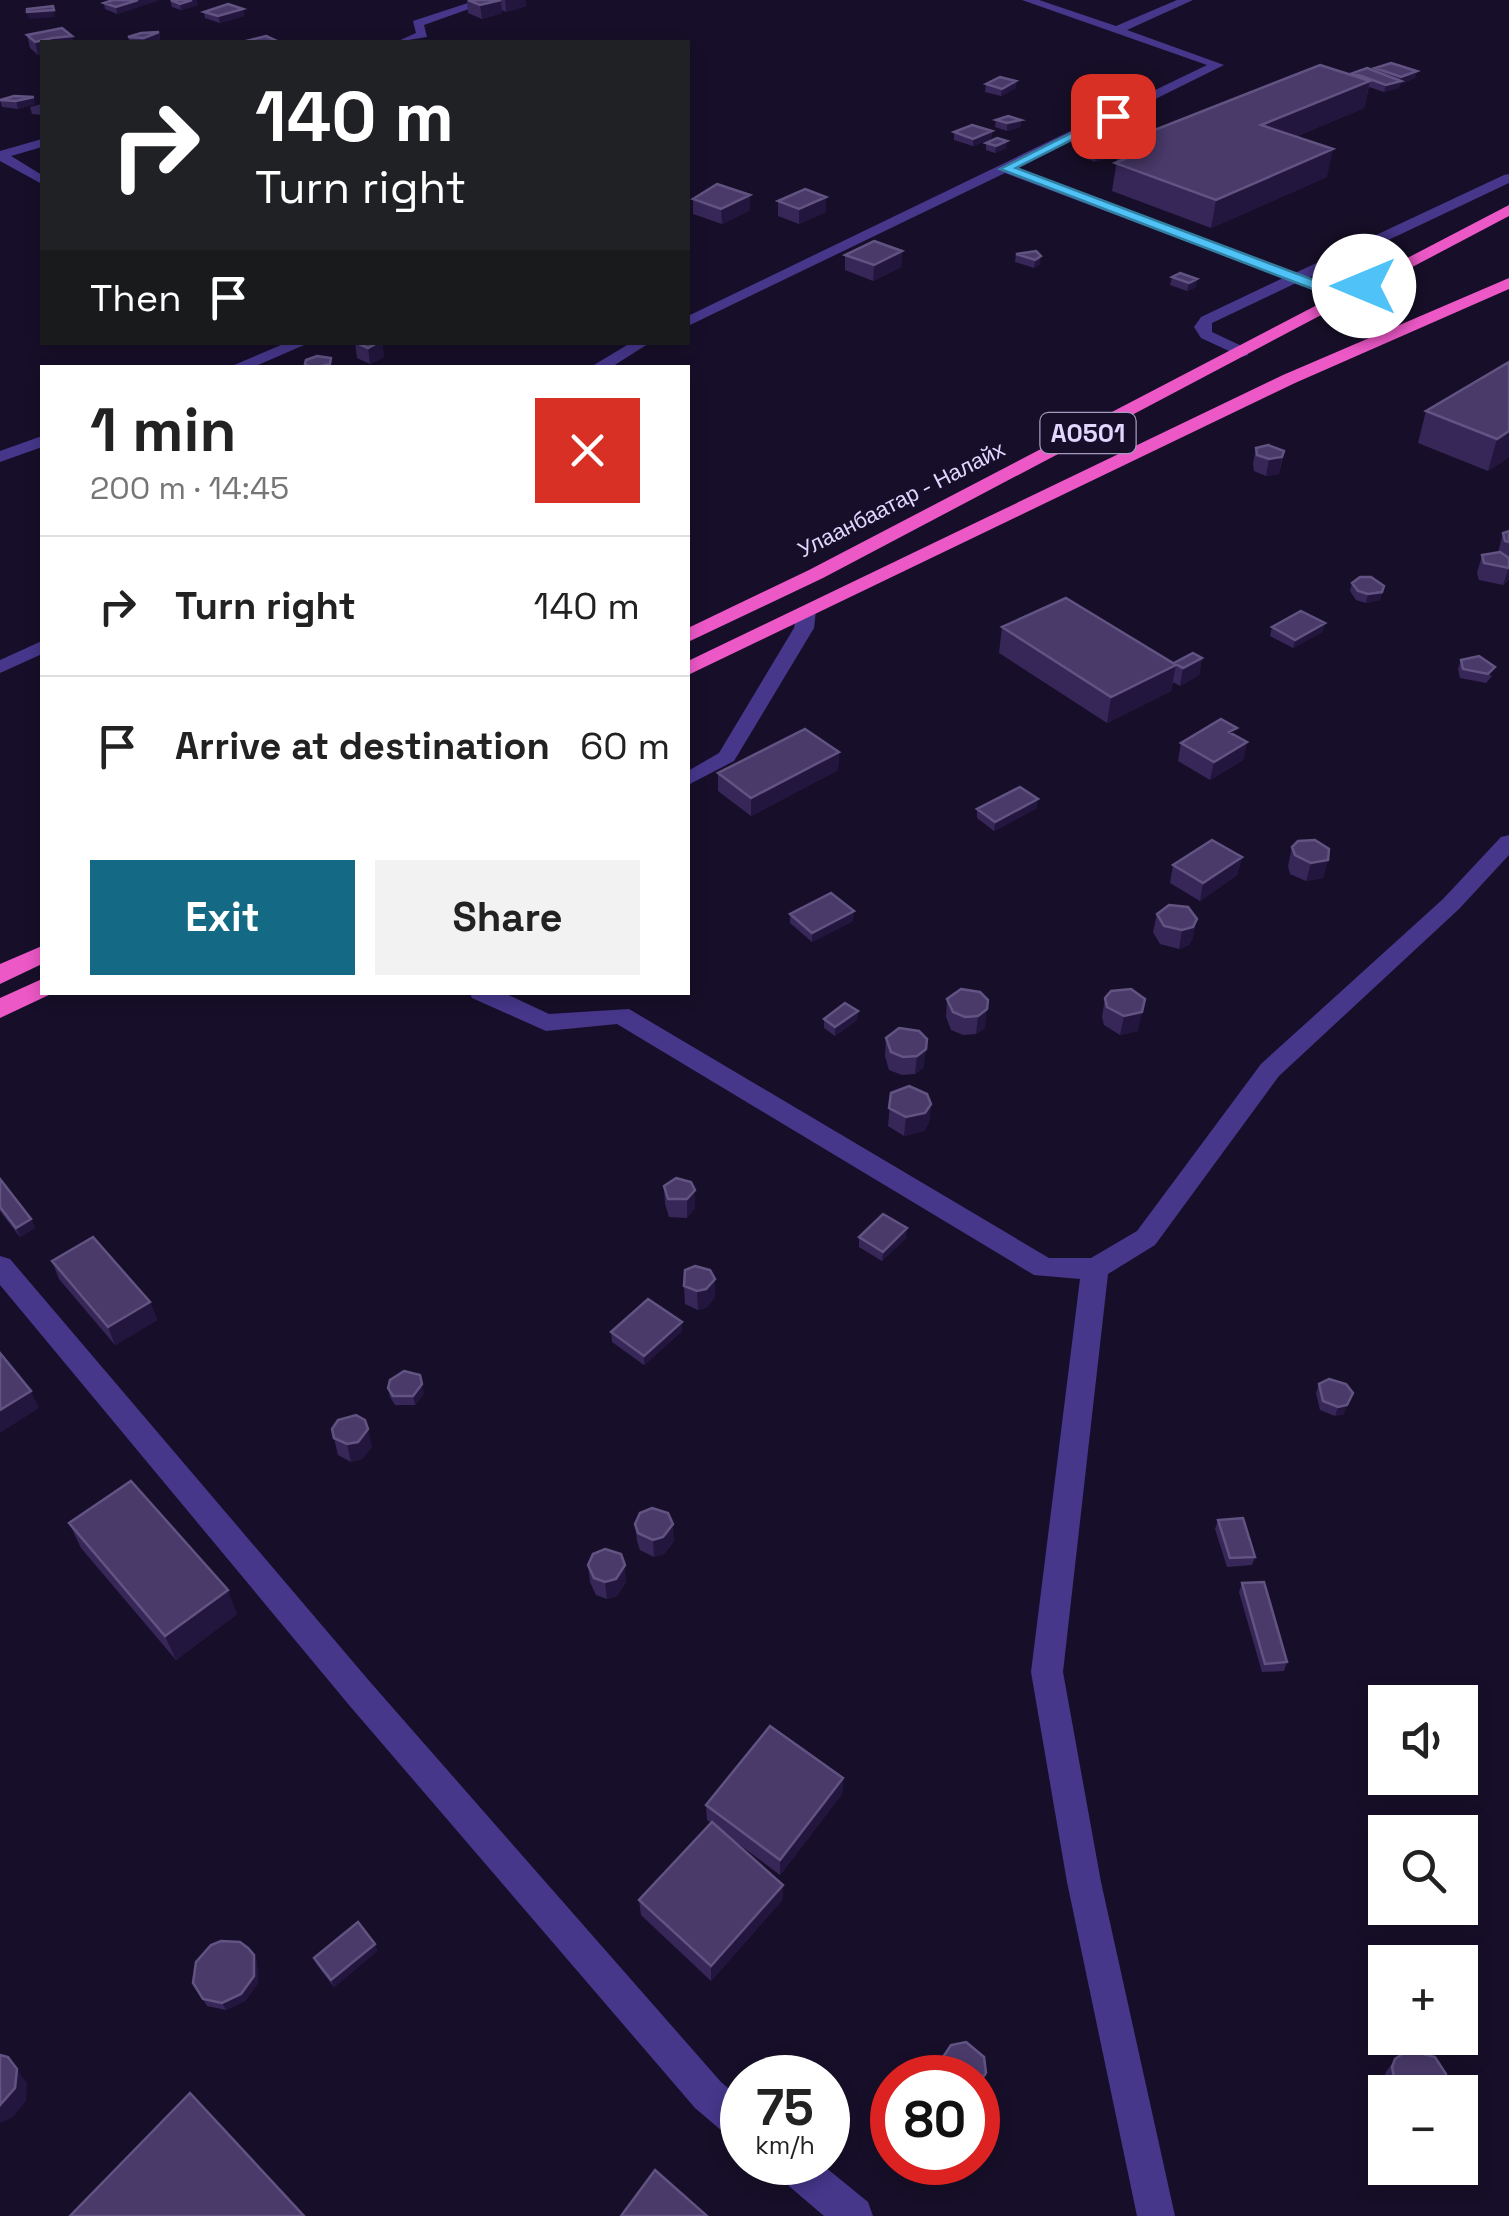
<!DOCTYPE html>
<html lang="en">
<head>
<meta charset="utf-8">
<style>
	:root { --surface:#fff; --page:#f2f2f2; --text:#222; --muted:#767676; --line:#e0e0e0; --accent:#146a85 }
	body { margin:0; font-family:"Space Grotesk",sans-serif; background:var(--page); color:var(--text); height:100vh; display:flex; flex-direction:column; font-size:38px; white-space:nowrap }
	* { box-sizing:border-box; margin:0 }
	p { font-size:32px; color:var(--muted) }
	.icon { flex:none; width:55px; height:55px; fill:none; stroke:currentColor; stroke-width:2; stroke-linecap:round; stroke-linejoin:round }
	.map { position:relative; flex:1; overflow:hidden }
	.details { position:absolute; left:40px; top:365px; width:650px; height:630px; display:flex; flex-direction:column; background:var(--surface); border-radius:0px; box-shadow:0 5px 15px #0003 }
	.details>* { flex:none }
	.guide { position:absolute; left:40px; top:40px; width:650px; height:305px; border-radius:0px; box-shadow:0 5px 15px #0003; background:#202124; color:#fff; overflow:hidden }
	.controls { position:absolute; left:1368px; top:1685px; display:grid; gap:20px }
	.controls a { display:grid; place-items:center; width:110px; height:110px; border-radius:0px; background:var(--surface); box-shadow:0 5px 15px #0003; font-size:50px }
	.speed { position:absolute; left:720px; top:2055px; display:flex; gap:20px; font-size:50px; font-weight:700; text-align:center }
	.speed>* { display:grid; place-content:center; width:130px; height:130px; border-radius:50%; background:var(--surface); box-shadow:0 5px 15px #0003; line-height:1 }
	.speed small { font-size:25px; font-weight:400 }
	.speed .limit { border:15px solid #d22; background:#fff; color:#111 }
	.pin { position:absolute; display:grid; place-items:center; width:85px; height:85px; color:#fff; margin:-42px; border-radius:20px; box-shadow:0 5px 15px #0006 }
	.me { position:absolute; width:110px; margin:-55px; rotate:270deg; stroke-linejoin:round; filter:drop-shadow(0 0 8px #0008) }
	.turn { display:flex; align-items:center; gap:35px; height:210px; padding:0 50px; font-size:45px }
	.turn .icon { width:130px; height:130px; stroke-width:2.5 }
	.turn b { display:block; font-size:70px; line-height:85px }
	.then { display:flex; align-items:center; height:95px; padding:0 50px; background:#0003; gap:20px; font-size:38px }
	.round { display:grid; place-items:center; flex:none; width:105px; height:105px; border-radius:0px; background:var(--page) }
	.headline { display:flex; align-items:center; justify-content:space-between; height:170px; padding:0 50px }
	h1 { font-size:60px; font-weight:700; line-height:75px }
	.cta { display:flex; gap:20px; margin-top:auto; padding:20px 50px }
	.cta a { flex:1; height:115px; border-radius:0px; background:var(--accent); color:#fff; font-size:40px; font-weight:700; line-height:115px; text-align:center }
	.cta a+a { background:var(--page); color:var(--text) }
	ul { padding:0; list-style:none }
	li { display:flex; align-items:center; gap:30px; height:140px; padding:0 50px; border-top:2px solid var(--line) }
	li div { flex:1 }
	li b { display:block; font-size:38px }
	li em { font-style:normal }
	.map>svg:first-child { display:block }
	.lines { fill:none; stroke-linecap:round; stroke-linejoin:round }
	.minor { fill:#46378b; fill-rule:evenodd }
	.trunk { fill:#ec58c6; fill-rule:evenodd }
	.wall { fill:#372759 }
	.shaded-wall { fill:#22163e }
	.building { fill:#493a6a; stroke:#615382; stroke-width:2.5 }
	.route { fill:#4fc3f7; stroke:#337fa1; stroke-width:2.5 }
	.labels { text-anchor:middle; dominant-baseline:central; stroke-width:8; stroke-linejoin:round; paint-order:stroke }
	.far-street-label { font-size:22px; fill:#e1d7ff; stroke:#170f29 }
	.shield { fill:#170f29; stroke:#a49bbf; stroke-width:2.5 }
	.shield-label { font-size:25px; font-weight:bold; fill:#e1d7ff }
</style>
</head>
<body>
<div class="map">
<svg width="1509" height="2216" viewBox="0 0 1509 2216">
	<rect width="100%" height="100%" fill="#170f29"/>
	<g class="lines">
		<path class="minor" d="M477,0H494L424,25L427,37L396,42L416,33L413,21Z
			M1022,0H1039L1116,26L1177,0H1193L1127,30L1224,65L1016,168L1295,273L1504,175L1509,174V183L1308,278L1349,293V299H1339L1296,283L1212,323V332L1248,349V355L1242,357L1201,338L1194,327L1201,317L1283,278L1005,173L688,326V316L1207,65Z
			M42,139V147L11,156L42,175V184L0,161V151Z
			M288,342H311L251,368H227Z
			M632,342H651L610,368H589Z
			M42,436V447L0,462V451Z
			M807,604L816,610L814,628L734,761L688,785V771L719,753L794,628L798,610Z
			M42,641V654L0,673V660Z
			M1509,835V855L1459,909L1279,1076L1155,1245L1108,1274L1063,1672L1101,1882L1175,2216H1137L1067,1882L1031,1672L1080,1279L1034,1275L617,1024L546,1031L472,998L469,992H502L549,1014L629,1009L1049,1258H1091L1137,1231L1261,1064L1443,899L1501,837Z
			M0,1256L10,1259L371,1683L721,2082L742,2100V2143L729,2137L695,2108L349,1705L0,1285Z
			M770,2162H819L868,2202L873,2216H824L776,2175Z"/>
		<path class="trunk" d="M1509,205V216L823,578L688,642V628L809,570Z
			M1509,278V289L1295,383L688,675V661L1283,375Z
			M42,946V964L0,984V964Z
			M42,979V992L51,994L0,1018V998Z"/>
	</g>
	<path class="wall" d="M159,0L117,14L105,9L104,3Z
		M170,0L198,5L181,10L172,7Z
		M467,0H525L526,6L506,12L502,10V13L482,19L468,13Z
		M243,9L244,16L220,23L205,18L204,12Z
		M159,32L160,39L151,42H130L128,37Z
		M27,35L42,42V54L38,55L30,48Z
		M1375,68L1417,71L1415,78L1400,84L1399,88L1384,92L1369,87L1364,108L1295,137L1327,177L1211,228L1112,191L1118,154L1109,151L1108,158L1095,162L1081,156L1082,149H1103L1104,141L1126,142L1352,75L1353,73L1374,71Z
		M1016,81V88L1001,96L985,92L986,84Z
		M0,100L35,104L18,109L2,107Z
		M42,104V115L32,114L30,107Z
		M996,120H1021L1020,127L1007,131L995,127Z
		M992,131L991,139L973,146L954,140V132Z
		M986,143L1006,148L995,153L986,150Z
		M750,195V210L722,224L693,214V199Z
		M778,201L826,212L799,224L778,216Z
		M902,251L901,267L873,281L845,270V255Z
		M1036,251L1040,264L1034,268L1015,262L1016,254Z
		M1180,273L1196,287L1187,291L1170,285L1172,277Z
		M355,342H382L384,357L370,364L357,358Z
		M1509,362V457L1488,471L1418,443L1426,411Z
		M1256,448L1284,451L1279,474L1266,476L1254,471L1253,464Z
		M1509,531V579L1503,585L1479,580L1477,573L1482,555L1498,553L1503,533Z
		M1352,583L1384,586L1380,600L1366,603L1356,600L1350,591Z
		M1325,623L1322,632L1293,648L1270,636L1272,627Z
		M1002,627L1174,663L1202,658L1199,675L1180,686L1173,682L1171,691L1107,723L999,653Z
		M1461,660L1492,676L1486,683L1460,678L1458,669Z
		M1235,735L1247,742L1243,760L1210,780L1178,761L1181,743Z
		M839,752L838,770L751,816L718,791V773Z
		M1037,808L994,831L977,818V809Z
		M1292,847L1328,860L1323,878L1306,881L1290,874L1288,866Z
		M1242,857L1237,875L1200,901L1170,883L1173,865Z
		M790,914L853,921L812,942L790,923Z
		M1157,914L1193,937L1189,945L1179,949L1160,944L1153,932Z
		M980,992L985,1028L976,1034L963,1035L951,1030L946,1017L947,999Z
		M1105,998L1138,1031L1120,1035L1104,1025L1102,1017Z
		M858,1011L857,1020L835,1036L824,1028V1019Z
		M899,1028L924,1067L915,1074L902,1075L889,1070L885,1056L886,1038Z
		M891,1093L931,1104L929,1122L924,1131L904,1136L888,1126Z
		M0,1179L31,1219L35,1228L20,1237L0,1211Z
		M664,1186L695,1190V1208L687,1218L669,1217L665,1204Z
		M859,1237L906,1238L882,1261L859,1247Z
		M52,1261L150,1302L157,1320L115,1345L59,1279Z
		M684,1286L715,1297L707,1307L698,1310L685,1304Z
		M682,1331L644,1365L612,1342L611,1332Z
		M1319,1384L1344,1414L1335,1416L1320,1410L1316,1393Z
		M388,1388L424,1393L415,1405H395L390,1397Z
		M334,1438L372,1447L362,1459L351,1462L338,1455Z
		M1218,1520L1255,1557L1252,1565L1227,1567L1215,1529Z
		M69,1523L237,1614L176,1660L81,1548Z
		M635,1524L674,1541L664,1554L654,1557L640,1550L637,1541Z
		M588,1565L626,1582L617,1596L607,1599L596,1595L590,1582Z
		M1242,1583L1287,1662L1284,1671L1262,1672L1239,1592Z
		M843,1778L842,1794L780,1875L728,1836L783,1899L711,1981L641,1915L639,1900L711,1823L707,1820L706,1805Z
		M375,1944L377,1951L334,1987L317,1965L314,1958Z
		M254,1955L257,1962L258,1983L245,2001L226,2010L207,2006L197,1990Z
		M966,2042L984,2057L986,2073L982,2086L978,2093V2078H941L940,2070L943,2057L951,2045Z
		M1395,2059L1444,2092H1386L1383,2080L1386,2072Z"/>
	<path class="shaded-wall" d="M138,0H159L117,14L116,7Z
		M192,0H197L198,5L181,10L180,4Z
		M501,0L502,13L482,19L480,5Z
		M505,0H525L526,6L506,12Z
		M243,9L244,16L220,23L218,16Z
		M54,10L55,17L29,19L27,12Z
		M159,32L160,39L151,42H145L144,38Z
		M72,36L74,42H42V54L38,55L35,42L52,38Z
		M1417,71L1415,78L1400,84L1399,88L1384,92L1386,85L1400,81L1401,77Z
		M1016,81V88L1001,96L1002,89Z
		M1370,81L1364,108L1257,153L1261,125Z
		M34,97L35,104L18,109L16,101Z
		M1021,120L1020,127L1007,131V123Z
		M992,131L991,139L973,146V139Z
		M1007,141L1006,148L995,153L996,146Z
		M1333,149L1327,177L1211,228L1216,200Z
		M1109,151L1108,158L1095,162L1096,154Z
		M750,195V210L722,224L721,209Z
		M826,197V212L799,224V209Z
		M902,251L901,267L873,281L874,265Z
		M1041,256L1040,264L1034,268L1035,260Z
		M1197,279L1196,287L1187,291L1189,283Z
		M379,342H382L384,357L370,364L368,348Z
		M1509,431V457L1488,471L1497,439Z
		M1282,457L1279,474L1266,476L1269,459Z
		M1509,567V578L1503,585Z
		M1384,586L1380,600L1366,603L1368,594Z
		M1325,623L1322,632L1293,648L1295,640Z
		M1202,658L1199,675L1180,686L1183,668Z
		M1176,665L1171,691L1107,723L1111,697Z
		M1247,742L1243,760L1210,780L1214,762Z
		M839,752L838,770L751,816V798Z
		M1038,799L1037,808L994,831L995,822Z
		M689,823L690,842L688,843V824Z
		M1242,857L1237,875L1200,901L1203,883Z
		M1328,860L1323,878L1306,881L1311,863Z
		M854,911L853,921L812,942V933Z
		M1197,919L1193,937L1189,945L1179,949L1182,930Z
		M1145,999L1138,1031L1120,1035L1124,1016Z
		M987,1009L985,1028L976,1034L978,1016Z
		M858,1011L857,1020L835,1036V1027Z
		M927,1039L924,1067L915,1074L917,1056Z
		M931,1104L929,1122L924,1131L904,1136L906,1117Z
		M695,1190V1208L687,1218V1199Z
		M31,1219L35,1228L20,1237L16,1228Z
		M907,1228L906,1238L882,1261L883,1252Z
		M715,1279V1297L707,1307L698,1310L697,1291Z
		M150,1302L157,1320L115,1345L108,1327Z
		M682,1322V1331L644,1365V1356Z
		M422,1384L424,1393L415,1405L413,1396Z
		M31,1391L39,1408L0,1433V1410Z
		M1353,1393L1344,1414L1335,1416L1338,1407Z
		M368,1429L372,1447L362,1459L351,1462L347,1444Z
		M673,1524L674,1541L664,1554L654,1557L653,1540Z
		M625,1565L626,1582L617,1596L607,1599L605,1582Z
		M228,1590L237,1614L176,1660L165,1636Z
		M843,1778L842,1794L780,1875V1860Z
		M783,1885V1899L711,1981V1966Z
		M375,1944L377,1951L334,1987L331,1980Z
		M254,1955L257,1962L258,1983L245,2001L226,2010L222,2003Z
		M8,2057L27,2083L26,2101L13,2117L0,2123V2105Z
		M986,2073L982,2086L978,2093V2084Z"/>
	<path class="building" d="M113,0H138L116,7L104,3Z
		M171,0H192L180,4Z
		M468,0H501L480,5Z
		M228,4L243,9L218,16L204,12Z
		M53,6L54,10L27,12V9Z
		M62,28L72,36L52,38L35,42L27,35Z
		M159,32L144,38L128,37L141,33Z
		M266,36L279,42H242Z
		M1391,63L1417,71L1401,77L1375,68Z
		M1320,65L1370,81L1261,125L1333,149L1216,200L1115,163L1141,152L1119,144Z
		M1367,68L1401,81L1386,85L1353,73Z
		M1000,77L1016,81L1002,89L986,84Z
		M14,96L34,97L16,101L0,100Z
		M1008,116L1021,120L1007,123L996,120Z
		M972,125L992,131L973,139L954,132Z
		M997,138L1007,141L996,146L986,143Z
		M1113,138L1126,142L1118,146L1104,141Z
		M1092,146L1109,151L1096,154L1082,149Z
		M717,184L750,195L721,209L693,199Z
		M805,189L826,197L799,209L778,201Z
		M874,241L902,251L874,265L845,255Z
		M1036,251L1041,256L1035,260L1016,254Z
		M1180,273L1197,279L1189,283L1172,277Z
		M355,342H379L368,348Z
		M317,356L331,358L330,364L313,368L305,364L306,360Z
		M1509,362V431L1497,439L1426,411Z
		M1268,445L1284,451L1282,457L1269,459L1257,455L1256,448Z
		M1509,531V542L1505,541L1503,533Z
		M1500,552L1509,558V568L1484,563L1482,555Z
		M1360,577H1371L1384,586L1382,592L1368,594L1358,591L1352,583Z
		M1066,598L1176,665L1111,697L1002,627Z
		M1301,611L1325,623L1295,640L1272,627Z
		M1193,653L1202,658L1183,668L1174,663Z
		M1479,656L1495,667L1488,674L1463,669L1461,660Z
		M1221,719L1237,728L1229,732L1247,742L1214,762L1181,743Z
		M805,729L839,752L751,798L718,773Z
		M1020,787L1038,799L995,822L977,809Z
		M1212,840L1242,857L1203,883L1173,865Z
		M1315,840L1329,849L1328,860L1311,863L1295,855L1292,847L1298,841Z
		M831,893L854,911L812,933L790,914Z
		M1169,905L1188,907L1197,919L1193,927L1182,930L1164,926L1157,914Z
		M961,989L980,992L988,1000L987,1009L978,1016L965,1017L953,1012L947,999Z
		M1131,989L1145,999L1142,1012L1124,1016L1107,1007L1105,998L1111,991Z
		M845,1003L858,1011L835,1027L824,1019Z
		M899,1028L919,1031L927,1039L926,1049L917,1056L903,1057L891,1052L886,1038Z
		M909,1086L927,1094L931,1104L925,1113L906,1117L889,1108L891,1093Z
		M676,1178L691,1182L695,1190L687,1199H668L664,1186Z
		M0,1179L31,1219L16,1228L0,1207Z
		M883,1214L907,1228L883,1252L859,1237Z
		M93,1237L150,1302L108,1327L52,1261Z
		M695,1266L710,1270L715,1279L706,1289L697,1291L684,1286L685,1270Z
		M648,1299L682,1322L644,1356L611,1332Z
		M0,1353L31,1391L0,1410Z
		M404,1371L420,1375L422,1384L413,1396H393L388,1388L390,1380Z
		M1329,1379L1346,1384L1353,1393L1347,1405L1338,1407L1323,1401L1319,1384Z
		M356,1415L365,1420L368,1429L358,1442L347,1444L334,1438L332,1429L338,1420Z
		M131,1481L228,1590L165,1636L69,1523Z
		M652,1508L668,1513L673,1524L663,1537L653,1540L638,1533L635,1524L640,1513Z
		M1243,1518L1255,1557L1230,1558L1218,1520Z
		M605,1549L621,1554L625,1565L616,1579L605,1582L594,1578L588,1565L593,1554Z
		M1264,1582L1287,1662L1265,1664L1242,1583Z
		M770,1726L843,1778L780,1860L706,1805Z
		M712,1822L783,1885L711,1966L639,1900Z
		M358,1922L375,1944L331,1980L314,1958Z
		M221,1941L240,1942L248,1948L254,1955V1976L241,1994L222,2003L203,1999L193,1983L196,1962L211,1945Z
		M966,2042L984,2057L986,2073L978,2084V2078H946L943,2057L951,2045Z
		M1408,2050L1435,2057L1446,2074L1444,2092H1401L1396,2087L1392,2067L1395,2059Z
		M0,2055L8,2057L17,2069L15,2088L0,2105Z
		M190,2093L304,2216H70Z
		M655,2170L707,2216H621Z"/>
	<path class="route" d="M1109,114L1119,116L1016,168L1343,291L1364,282L1370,286L1349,299H1339L1000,169Z"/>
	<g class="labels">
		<g class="far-street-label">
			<text transform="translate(901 499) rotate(-27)">Улаанбаатар - Налайх</text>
		</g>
		<rect class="shield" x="1040.5" y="413" width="95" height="40" rx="8"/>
		<g class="shield-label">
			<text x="1088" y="433">A0501</text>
		</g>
	</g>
</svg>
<div class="controls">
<a><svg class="icon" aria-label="sound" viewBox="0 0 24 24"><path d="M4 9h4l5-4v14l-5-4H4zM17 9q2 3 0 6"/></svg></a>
<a><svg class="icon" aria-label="search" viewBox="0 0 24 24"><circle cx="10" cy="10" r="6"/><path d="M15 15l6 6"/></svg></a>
<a>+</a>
<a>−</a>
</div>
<div class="speed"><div>75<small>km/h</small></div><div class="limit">80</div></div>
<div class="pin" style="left:1113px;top:116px;background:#d93025"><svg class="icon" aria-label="arrive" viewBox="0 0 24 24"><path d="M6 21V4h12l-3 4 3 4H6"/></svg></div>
<svg class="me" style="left:1364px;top:286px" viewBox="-20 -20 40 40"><circle r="19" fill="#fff"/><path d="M0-13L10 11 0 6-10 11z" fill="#4fc3f7"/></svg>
<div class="guide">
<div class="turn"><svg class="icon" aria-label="right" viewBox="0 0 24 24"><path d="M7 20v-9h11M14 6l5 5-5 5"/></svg><div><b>140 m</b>Turn right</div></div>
<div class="then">Then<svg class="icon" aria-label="arrive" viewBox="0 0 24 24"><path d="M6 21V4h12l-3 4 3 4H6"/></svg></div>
</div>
<section class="details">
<div class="headline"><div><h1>1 min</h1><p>200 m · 14:45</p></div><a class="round" style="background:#d93025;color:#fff"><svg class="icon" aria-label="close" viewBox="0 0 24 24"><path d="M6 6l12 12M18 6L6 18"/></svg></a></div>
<ul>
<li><svg class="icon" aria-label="right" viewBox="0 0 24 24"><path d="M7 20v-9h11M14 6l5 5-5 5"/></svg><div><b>Turn right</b></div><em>140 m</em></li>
<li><svg class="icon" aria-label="arrive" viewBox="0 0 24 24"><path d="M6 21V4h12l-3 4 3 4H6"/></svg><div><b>Arrive at destination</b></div><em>60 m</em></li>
</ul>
<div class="cta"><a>Exit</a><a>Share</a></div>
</section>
</div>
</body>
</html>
